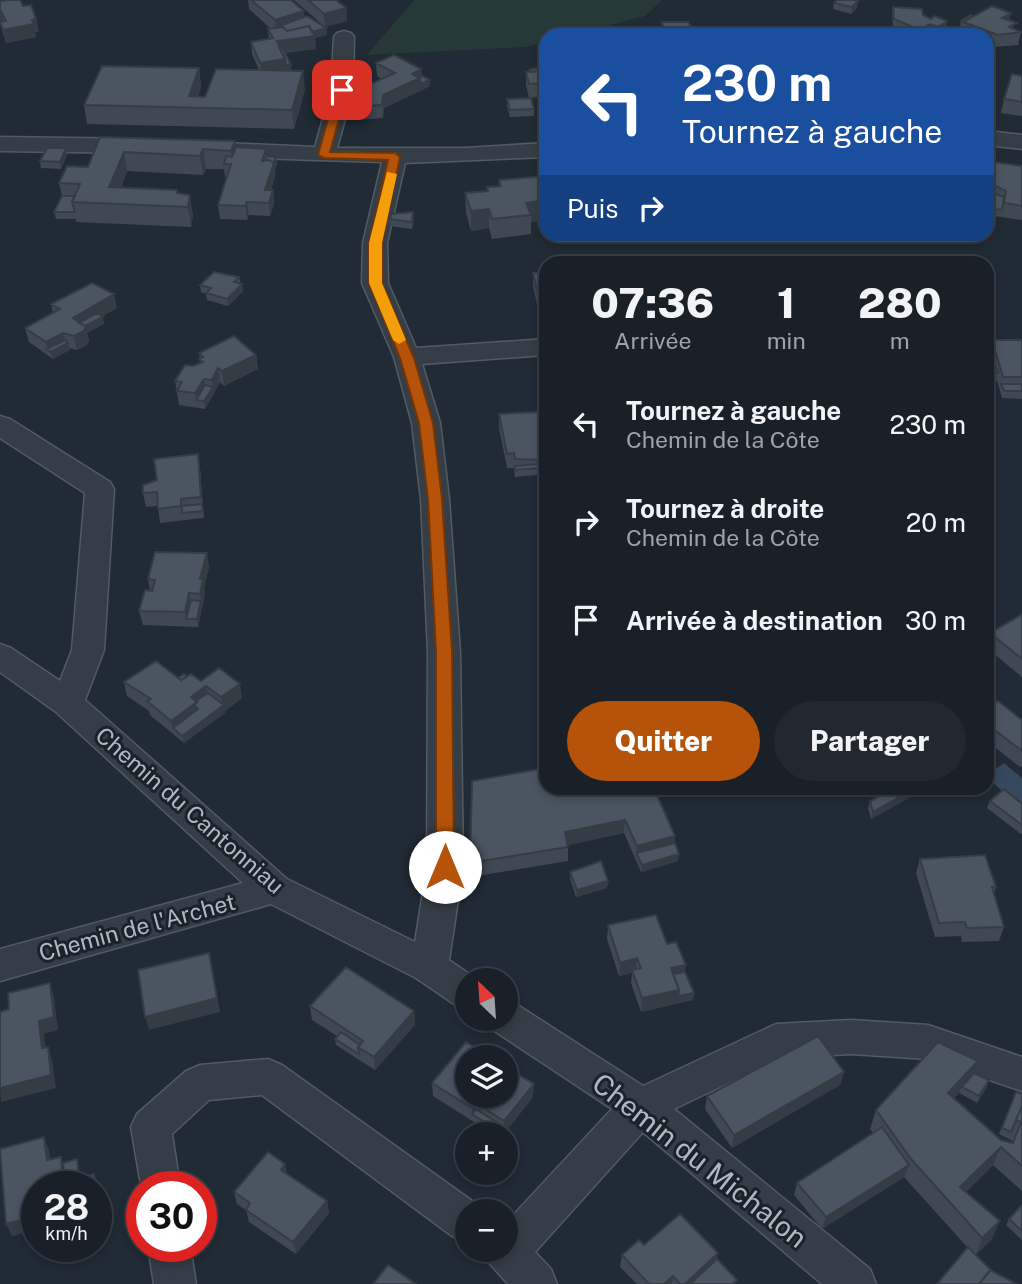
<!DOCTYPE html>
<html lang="fr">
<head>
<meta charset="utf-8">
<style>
	:root { --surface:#192028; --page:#222830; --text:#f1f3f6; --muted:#9fa3a8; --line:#373e45; --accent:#b45309 }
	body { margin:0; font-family:"Public Sans",sans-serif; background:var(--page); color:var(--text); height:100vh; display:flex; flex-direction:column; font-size:26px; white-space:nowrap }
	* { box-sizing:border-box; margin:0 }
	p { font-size:23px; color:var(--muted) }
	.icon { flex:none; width:38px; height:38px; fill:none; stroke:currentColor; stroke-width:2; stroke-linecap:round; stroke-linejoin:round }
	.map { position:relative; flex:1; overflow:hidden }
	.sheet { position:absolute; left:539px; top:256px; width:455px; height:539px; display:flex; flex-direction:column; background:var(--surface); border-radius:21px; box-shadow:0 4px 10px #0003,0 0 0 2px var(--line) }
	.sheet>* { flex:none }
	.banner { position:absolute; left:539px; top:28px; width:455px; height:214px; border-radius:21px; box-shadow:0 4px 10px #0003,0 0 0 2px var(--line); background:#1a4fa0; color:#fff; overflow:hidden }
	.needle { width:46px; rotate:335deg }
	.fabs { position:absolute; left:455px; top:968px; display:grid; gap:14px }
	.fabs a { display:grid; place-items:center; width:63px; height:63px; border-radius:50%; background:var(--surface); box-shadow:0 4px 10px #0003,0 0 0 2px var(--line); font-size:35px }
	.speed { position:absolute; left:21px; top:1171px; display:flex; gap:14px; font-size:35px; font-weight:700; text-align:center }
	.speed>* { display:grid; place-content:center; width:91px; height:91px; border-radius:50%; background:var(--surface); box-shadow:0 4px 10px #0003,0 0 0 2px var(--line); line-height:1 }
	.speed small { font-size:18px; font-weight:400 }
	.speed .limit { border:10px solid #d22; background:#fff; color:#111 }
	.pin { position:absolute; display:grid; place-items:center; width:60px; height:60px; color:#fff; margin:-30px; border-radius:14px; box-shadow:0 4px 10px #0006 }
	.me { position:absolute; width:77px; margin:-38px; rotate:0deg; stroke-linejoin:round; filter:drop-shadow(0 0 5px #0008) }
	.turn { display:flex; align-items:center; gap:24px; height:147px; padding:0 28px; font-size:32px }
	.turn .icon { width:91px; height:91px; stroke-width:2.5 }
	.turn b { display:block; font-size:49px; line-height:60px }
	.then { display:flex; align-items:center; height:66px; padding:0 28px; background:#0003; gap:14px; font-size:26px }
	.eta { display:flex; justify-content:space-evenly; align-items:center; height:119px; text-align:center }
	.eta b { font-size:42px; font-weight:800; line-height:49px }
	.cta { display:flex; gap:14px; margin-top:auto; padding:14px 28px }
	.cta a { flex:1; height:80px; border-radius:42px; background:var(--accent); color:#fff; font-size:28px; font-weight:800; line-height:80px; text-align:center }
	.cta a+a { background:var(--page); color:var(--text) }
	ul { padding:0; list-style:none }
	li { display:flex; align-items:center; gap:21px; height:98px; padding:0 28px }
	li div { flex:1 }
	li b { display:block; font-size:26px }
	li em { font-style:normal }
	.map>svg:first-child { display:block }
	.green { fill:#263938 }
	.water { fill:#36485b }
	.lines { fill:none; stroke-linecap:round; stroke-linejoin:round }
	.street-casing { stroke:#525b63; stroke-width:3 }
	.street { fill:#353d46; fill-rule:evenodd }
	.wall { fill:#404953 }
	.shaded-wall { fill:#343c44 }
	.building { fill:#4a5561; stroke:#343c44; stroke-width:2 }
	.route { fill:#b45309; stroke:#753606; stroke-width:2 }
	.slow { fill:#f59e0b }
	.labels { text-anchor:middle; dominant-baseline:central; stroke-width:6; stroke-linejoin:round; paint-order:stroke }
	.street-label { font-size:23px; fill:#afb8c2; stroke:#1a222a }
	.near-street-label { font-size:28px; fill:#afb8c2; stroke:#1a222a }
</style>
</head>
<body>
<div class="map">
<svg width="1022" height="1284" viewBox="0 0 1022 1284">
	<rect width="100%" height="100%" fill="#212b35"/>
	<path class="green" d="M414,0H662L645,16L572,35H546V42L525,47L367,55Z"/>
	<path class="water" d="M1004,763L1022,778V807L987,778V775Z"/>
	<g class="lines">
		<g class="street-casing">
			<path id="street" d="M344,31L351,33L354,37L353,90L337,148H466L546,143V157L405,163L387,243L388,283L416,348L546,339V355L422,364L440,423L449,499L460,652L463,867L449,960L478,980H467V1009L454,1004L416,978L271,904L0,981V949L243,883L56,712L0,672V644L11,648L60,681L72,650L85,493L0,438V416L10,419L110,482L114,489L104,650L85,700L287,879L415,942L427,867L428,652L421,499L412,423L394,357L362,283L363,243L382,162L225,157L217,155L214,150L217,145L225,143L315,147L331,90L334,37L337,33Z
				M987,131L1022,135V149L987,145Z
				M0,137L139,139L147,141L150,146L147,151L139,153L0,151Z
				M506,1001L519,1006L643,1086L776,1024L851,1020L928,1025L1022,1057V1091L928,1059L851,1054L780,1058L674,1109L870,1269L876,1284H822L643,1132L535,1252L551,1269L557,1284H508L490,1264L484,1250H506V1223L612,1109L493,1030L487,1018H506Z
				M268,1059L282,1065L482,1208L483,1211H467V1242L452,1236L262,1095L209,1100L172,1134L180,1186H142V1191L131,1127L137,1114L186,1071L200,1065Z
				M148,1246H190L196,1284H154Z"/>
		</g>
		<use href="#street" class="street"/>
	</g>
	<path class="wall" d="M248,0H291L304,17L326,28L327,35L315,38L316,49L285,53L291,65V71L305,90L294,129L87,124L84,105L199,68L201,87L198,96L205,97L259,70L252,54L251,42L269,39L268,29H271L249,9Z
		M294,0H336L346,8L347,21L325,27Z
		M837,0H856L857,8L851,14L833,9L834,3Z
		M0,1L23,6L36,19L39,31L35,32L36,37L6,43L0,24Z
		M893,7L923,15L946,28L937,33L929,30L921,35H916L893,26L892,14Z
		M973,16L1009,20L1015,30L1021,32L1018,45L995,47L987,45V35H960L962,28L960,27L961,21Z
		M376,63L421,69L422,76L430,86L384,108L383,118L356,120L355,107L382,79L377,76Z
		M546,67V96L529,98L526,85V72Z
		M1022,76V116L1001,113L1004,99Z
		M507,99L534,109V116L510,117L507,106Z
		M100,137L235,141L236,147L267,156L276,157L277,164L275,170V177L271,190H273L274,204L270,216L249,215L247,220L220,219L218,205L227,177H225L224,169H206L203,175L127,171L121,188L178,193L193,215L191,227L76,222V219H56L54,212L62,196L59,183L88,167Z
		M67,155L61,169L41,168L40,161Z
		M987,161L1022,166V220L987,215V202L989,189H987Z
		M546,176V224L544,220L531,222V234L492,239L489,228L471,231L466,213L465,193L487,191V187L499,186V180Z
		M390,219H414L412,229L390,226Z
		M546,272V317L540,318L533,286V273Z
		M239,277L243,291L228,306L207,300L206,294L201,292L200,285Z
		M51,304L117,308L102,316L104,324L87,333L89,341L87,345L77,350L69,348L70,350L53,359L29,342L25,328L53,313Z
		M992,340H1022V399L1002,398L997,381H987V355H989Z
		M199,353L256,355L258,369L224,386L220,382L205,409L179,405L175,381L193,366L200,363Z
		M499,414L541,428H546V474L515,477L514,468H507L499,428Z
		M198,454L200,468L204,518L160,523L158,506L146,507L143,493L157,480Z
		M209,567L204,588L205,594L198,627L143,625L139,611L150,591L148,579Z
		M1022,616V677L987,648L990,633Z
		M187,676L201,681L242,698L225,711V713L184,743L150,715L149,711L127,696L124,682Z
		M987,697L994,703L1022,720V766L1020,767L987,741Z
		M546,788H654L675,843L678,861L641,872L624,833L568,845V861L471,877L470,863Z
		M913,790L911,797L871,819L868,808L870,801Z
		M990,801L1022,804V833L1021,834L987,808Z
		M920,859L996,887L994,894L1004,927L999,941L962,942L961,936L935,937L916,873Z
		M570,872L608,881L607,888L576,897L570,879Z
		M608,925L667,944L685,972L694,993L693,1000L641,1012L631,983L632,973L619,976L607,939Z
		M310,1006L414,1011L415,1025L375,1070L336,1045L335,1039L337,1036L312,1020Z
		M844,1072L840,1085L732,1148L705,1109L707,1096Z
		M974,1073L987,1087L977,1103L959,1093L954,1098L1001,1140L1012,1143L1013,1141L999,1134L1016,1092L1022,1094V1191L993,1165L966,1192L992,1239L975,1255L937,1284L968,1248L904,1177L822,1229L794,1195L797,1183L873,1133L870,1129L876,1110Z
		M432,1083L533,1097L504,1134H493L433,1096Z
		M288,1175L327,1201L329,1213L296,1254L249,1222L246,1210L237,1204L234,1192Z
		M1022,1205V1240L1006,1225L1009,1219Z
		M644,1245L718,1253L717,1259L736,1284H637L620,1267L622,1255Z"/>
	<path class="shaded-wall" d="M858,1L857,8L851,14L852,7Z
		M346,8L347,21L325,27L324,14Z
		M0,11H1L4,24H0Z
		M304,11L305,24L276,27L275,20Z
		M1011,13L1008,26L1002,18Z
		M36,19L39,31L35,32L36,37L6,43L3,30Z
		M947,21L946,28L937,33L938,27Z
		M930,24L929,30L919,35L920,30Z
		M326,28L327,35L315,38L316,49L280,53L277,41Z
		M285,59L291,65V71L262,76L260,63Z
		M199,68L201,87L194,108L189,96Z
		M421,69L422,82L420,83L421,91L384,108L383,118L382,105L383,95L412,74Z
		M303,71L305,90L294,129L292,110Z
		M430,80V86L421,91L420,84Z
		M235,141L237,160L234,170L231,151Z
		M66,148L67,155L61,169L60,162Z
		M203,149L206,169L203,175L200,156Z
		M124,152L127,171L114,204L109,187Z
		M276,157L277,164L275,170V177L267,203L265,190Z
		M273,190L274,204L270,216L269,203Z
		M190,195L193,215L191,227L188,207Z
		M545,200L544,220L531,222V215L526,203Z
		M247,202L249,215L247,220L245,206Z
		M489,209V228L471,231V211Z
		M242,284L243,291L228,306L227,299Z
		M114,294L117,308L98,319L103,317L104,324L87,333L89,341L87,345L77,350L74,336L73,318Z
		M63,333L66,345L68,343L70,350L53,359L51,352L47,349L46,342Z
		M256,355L258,369L224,386L222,371Z
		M218,368L220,382L214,394L212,380Z
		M204,379L206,393L196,400L197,407L195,393Z
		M213,387L214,394L205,409L204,401Z
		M198,454L200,468L204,518L201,497Z
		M207,553L209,567L204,588L205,594L198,627L197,619L201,601L200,594V579Z
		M189,593L192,608L186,619L185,612Z
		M240,684L242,698L225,711V713L184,743L182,736L223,706L221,697Z
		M206,686L209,700L200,717L173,728L171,721L191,697Z
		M913,790L911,797L871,819L873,812Z
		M625,820L624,833L564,846L565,832Z
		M675,836L674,850L636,853L637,846Z
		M679,854L678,861L641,872L642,865Z
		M608,881L607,888L576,897L577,890Z
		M209,953L220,1012L149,1030L145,1017Z
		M637,958L636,972L632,970V973L619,976L620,963Z
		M686,965L684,979L670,975L671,968Z
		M50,983L54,997L58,1030L44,1034L47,1061L42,1048L39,1021Z
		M679,990L694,993L693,1000L641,1012L642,998Z
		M414,1011L415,1025L375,1070L374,1057Z
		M48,1047L52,1060L56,1088L1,1102L0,1088Z
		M978,1061L971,1080L962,1087L959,1093L942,1112L948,1093Z
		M844,1072L840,1085L732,1148L734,1135Z
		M989,1080L987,1087L977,1103L979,1096Z
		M534,1084L533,1097L504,1134V1121Z
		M476,1103L477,1116L472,1114V1108Z
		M44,1137L49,1150L52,1173L47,1160Z
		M1001,1147L993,1165L952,1205L960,1187Z
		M285,1164L288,1176L281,1170Z
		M909,1165L904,1177L822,1229L826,1217Z
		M94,1174L99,1186L104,1225L96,1227Z
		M327,1201L329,1213L296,1254L293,1242Z
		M37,1216V1230L12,1236L6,1224Z
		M1000,1221L992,1239L975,1256L982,1238Z
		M718,1253L715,1265L692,1282V1284H685Z
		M673,1276L672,1284H664Z"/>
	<path class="building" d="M9,0H20L23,6L31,5L36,19L32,20L34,24L3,30L0,22L6,21L1,11H0V1Z
		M251,0H291L304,11L275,20Z
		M308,0H336L346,8L324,14Z
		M837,0H853L858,1L852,7L834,3Z
		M992,6L1011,13L1002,18L1017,23L1009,27L1021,32L998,35L963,22Z
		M893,7L922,9L923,15L931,19L935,16L947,21L938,27L930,24L920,30L894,19Z
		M971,15L973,16L964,22L961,21Z
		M307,16L326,28L312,32L309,26L287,31L283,27L277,28L276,27Z
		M662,22H688L694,32L718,34V35H664Z
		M309,26L315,36L277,41L285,59L260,63L251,42L273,38L268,29L283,27L287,31Z
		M282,46L291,65H286L285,59L279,47Z
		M394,55L421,69L412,74L420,78L383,95L382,105L355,107L359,89L395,73L376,63Z
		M102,66L199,68L189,96L205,97L216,69L303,71L292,110L84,105Z
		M546,67V71L529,72L530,69Z
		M546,71V83L529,84L526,72Z
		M1012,74L1022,76V102L1004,99Z
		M422,76L430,80L420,84V78L419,77Z
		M531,98L534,109L510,110L507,99Z
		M100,137L235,141L231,151L203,149L200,156L124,152L109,187L177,190V193L190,195L188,207L72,202L80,184L59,183L67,166L88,167Z
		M236,147L266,149L262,161L269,160L274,163L265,190H273L269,203L247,202L245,206L218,205L231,164H224L226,156L232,157Z
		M47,148H66L60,162L40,161Z
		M267,156L276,157L274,163L269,160H265Z
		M987,161L1022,166V206L1004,203L1006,191L991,184L993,172L987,171Z
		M546,176V203L545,200L526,203L531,215L492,219L489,209L471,211L465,193L488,191L487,187L501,186L499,180Z
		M987,178H992L991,182H987Z
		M989,191L1004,197L1002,210L987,208Z
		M62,196H75L72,202L75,212H54Z
		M413,212L412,222L390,219L391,214Z
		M214,272L239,277L234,282L242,284L227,299L206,293L211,288L200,285Z
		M546,272V303L540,304L533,273Z
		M92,283L114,294L73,318L86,327L84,331L74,336L63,333L46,342L25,328L60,309L51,304Z
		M97,313L103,317L85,326L79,323Z
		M234,336L256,355L222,371L218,368L212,380L204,379L195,393L177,391L182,382L175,381L185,365L193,366L203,362L199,359L203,357L199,353Z
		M65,340L68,343L51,352L47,349Z
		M992,340H1022V377H1003Z
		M987,355H993L998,373H987Z
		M1001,384H1022V391H1004Z
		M205,385L213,387L204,401L196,400Z
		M538,412L541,428H546V440H541L543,447H546V460L515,459L514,453L507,454L499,414Z
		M198,454L201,497L181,499V506L158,509L157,492L143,493V485L157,480L154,459Z
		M539,464V468L515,470V466Z
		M202,504L203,511L182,513V506Z
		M155,552L207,553L200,579H203L200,594L189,593L185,612L139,611L145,590L152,591L155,580L148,579Z
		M191,600L201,601L197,619H186Z
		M1021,615L1022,616V659L990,633Z
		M156,661L181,680L191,674L201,681L219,668L240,684L221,697L206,686L191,697L197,702L171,721L147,701L151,699L124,682Z
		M184,674L187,676L181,680L178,678Z
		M208,693L224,705L182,736L173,728L198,709L194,705L197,702L196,701Z
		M987,697L994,703L998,701L1022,720V751L987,724Z
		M546,768V788H611L614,795L647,788H654L675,836L637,846L625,820L565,832L568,847L470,863L472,781Z
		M611,788H647L614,795Z
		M894,788H910L913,790L873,812L870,801Z
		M1004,789L1022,804V825L990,801Z
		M675,843L679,854L642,865L636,853Z
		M985,855L996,887H992L1004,927L967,928L965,922L939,923L920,859Z
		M601,861L608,881L577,890L570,872Z
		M656,915L667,944L676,942L686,965L671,968L679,990L642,998L632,970L641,968L637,958L620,963L608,925Z
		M209,953L217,998L145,1017L138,970Z
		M346,967L414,1011L374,1057L358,1047L363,1041L310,1006Z
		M685,972L694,993L678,996L679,990L673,974Z
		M50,983L54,1017L39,1021L42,1048L48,1047L51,1075L0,1088V1012L9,1009L8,993Z
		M341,1032L360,1045L358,1047L359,1054L335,1039Z
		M818,1036L844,1072L734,1135L707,1096Z
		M466,1042L490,1057H467V1096H506V1067L534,1084L504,1121L476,1103L472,1108L432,1083Z
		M938,1042L978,1061L948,1093L1001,1140L1013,1143L1021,1122L1016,1120L1022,1106V1166L1001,1147L960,1187L1000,1221L982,1238L911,1159L876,1110Z
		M974,1073L989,1080L979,1096L962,1087Z
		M1016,1092L1022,1094V1106L1011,1132L1002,1128Z
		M476,1109L504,1127L500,1132L472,1114Z
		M882,1127L909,1165L826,1217L797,1183Z
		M44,1137L47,1160L61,1157L63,1181L94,1174L96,1186H37V1216L6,1224L0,1149Z
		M268,1152L285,1164L281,1170L327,1201L293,1242L246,1210L250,1203L234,1192Z
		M77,1159L79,1177L65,1181L63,1163Z
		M96,1190L99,1213L96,1214Z
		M1022,1205V1231L1009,1219Z
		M680,1214L718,1253L685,1284H680L673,1276L664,1284H649L622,1255L639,1240L644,1245Z
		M968,1247L991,1270L979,1284H937Z
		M717,1259L737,1280L733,1284H694L692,1282Z
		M388,1265L416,1284H373Z
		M990,1270L1017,1284H979Z"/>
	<path class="route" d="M342,87L347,90L330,152L395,153L400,157L382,243V283L414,358L433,423L442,499L452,652L454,867L451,872L445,874L439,872L436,867V652L428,499L419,423L400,358L369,283V243L388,160L324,158L318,155L336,90Z"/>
	<path class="slow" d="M387,172L397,174L382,243V283L406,340L399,344L393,340L369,283V243Z"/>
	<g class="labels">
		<g class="street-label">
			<text transform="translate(190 810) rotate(41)">Chemin du Cantonniau</text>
			<text transform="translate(137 927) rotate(-15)">Chemin de l'Archet</text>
		</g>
		<g class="near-street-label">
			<text transform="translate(700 1160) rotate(38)">Chemin du Michalon</text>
		</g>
	</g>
</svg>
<div class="fabs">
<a><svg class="needle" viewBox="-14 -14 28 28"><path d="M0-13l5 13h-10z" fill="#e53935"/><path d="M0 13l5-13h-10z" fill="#9fa3a8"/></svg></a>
<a><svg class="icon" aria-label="layers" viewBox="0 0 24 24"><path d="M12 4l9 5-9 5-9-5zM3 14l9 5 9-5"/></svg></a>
<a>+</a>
<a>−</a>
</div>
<div class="speed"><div>28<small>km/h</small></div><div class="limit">30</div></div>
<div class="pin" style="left:342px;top:90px;background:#d93025"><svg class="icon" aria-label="arrive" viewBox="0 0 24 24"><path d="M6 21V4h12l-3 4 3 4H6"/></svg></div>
<svg class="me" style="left:445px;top:867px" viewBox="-20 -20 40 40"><circle r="19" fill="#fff"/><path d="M0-13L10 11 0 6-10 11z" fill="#b45309"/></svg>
<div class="banner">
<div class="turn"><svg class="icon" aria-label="left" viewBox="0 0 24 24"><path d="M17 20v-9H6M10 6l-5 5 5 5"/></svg><div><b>230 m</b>Tournez à gauche</div></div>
<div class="then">Puis<svg class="icon" aria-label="right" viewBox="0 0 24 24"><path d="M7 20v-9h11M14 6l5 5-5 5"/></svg></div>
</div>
<section class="sheet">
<div class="eta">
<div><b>07:36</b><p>Arrivée</p></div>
<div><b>1</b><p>min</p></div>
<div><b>280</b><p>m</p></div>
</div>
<ul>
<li><svg class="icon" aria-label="left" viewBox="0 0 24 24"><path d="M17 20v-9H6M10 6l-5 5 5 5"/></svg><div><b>Tournez à gauche</b><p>Chemin de la Côte</p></div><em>230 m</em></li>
<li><svg class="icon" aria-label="right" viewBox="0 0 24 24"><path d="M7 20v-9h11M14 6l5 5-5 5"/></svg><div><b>Tournez à droite</b><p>Chemin de la Côte</p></div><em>20 m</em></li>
<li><svg class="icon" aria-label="arrive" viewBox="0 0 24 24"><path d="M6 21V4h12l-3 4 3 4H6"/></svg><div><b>Arrivée à destination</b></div><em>30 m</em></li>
</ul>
<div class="cta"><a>Quitter</a><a>Partager</a></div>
</section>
</div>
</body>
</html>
